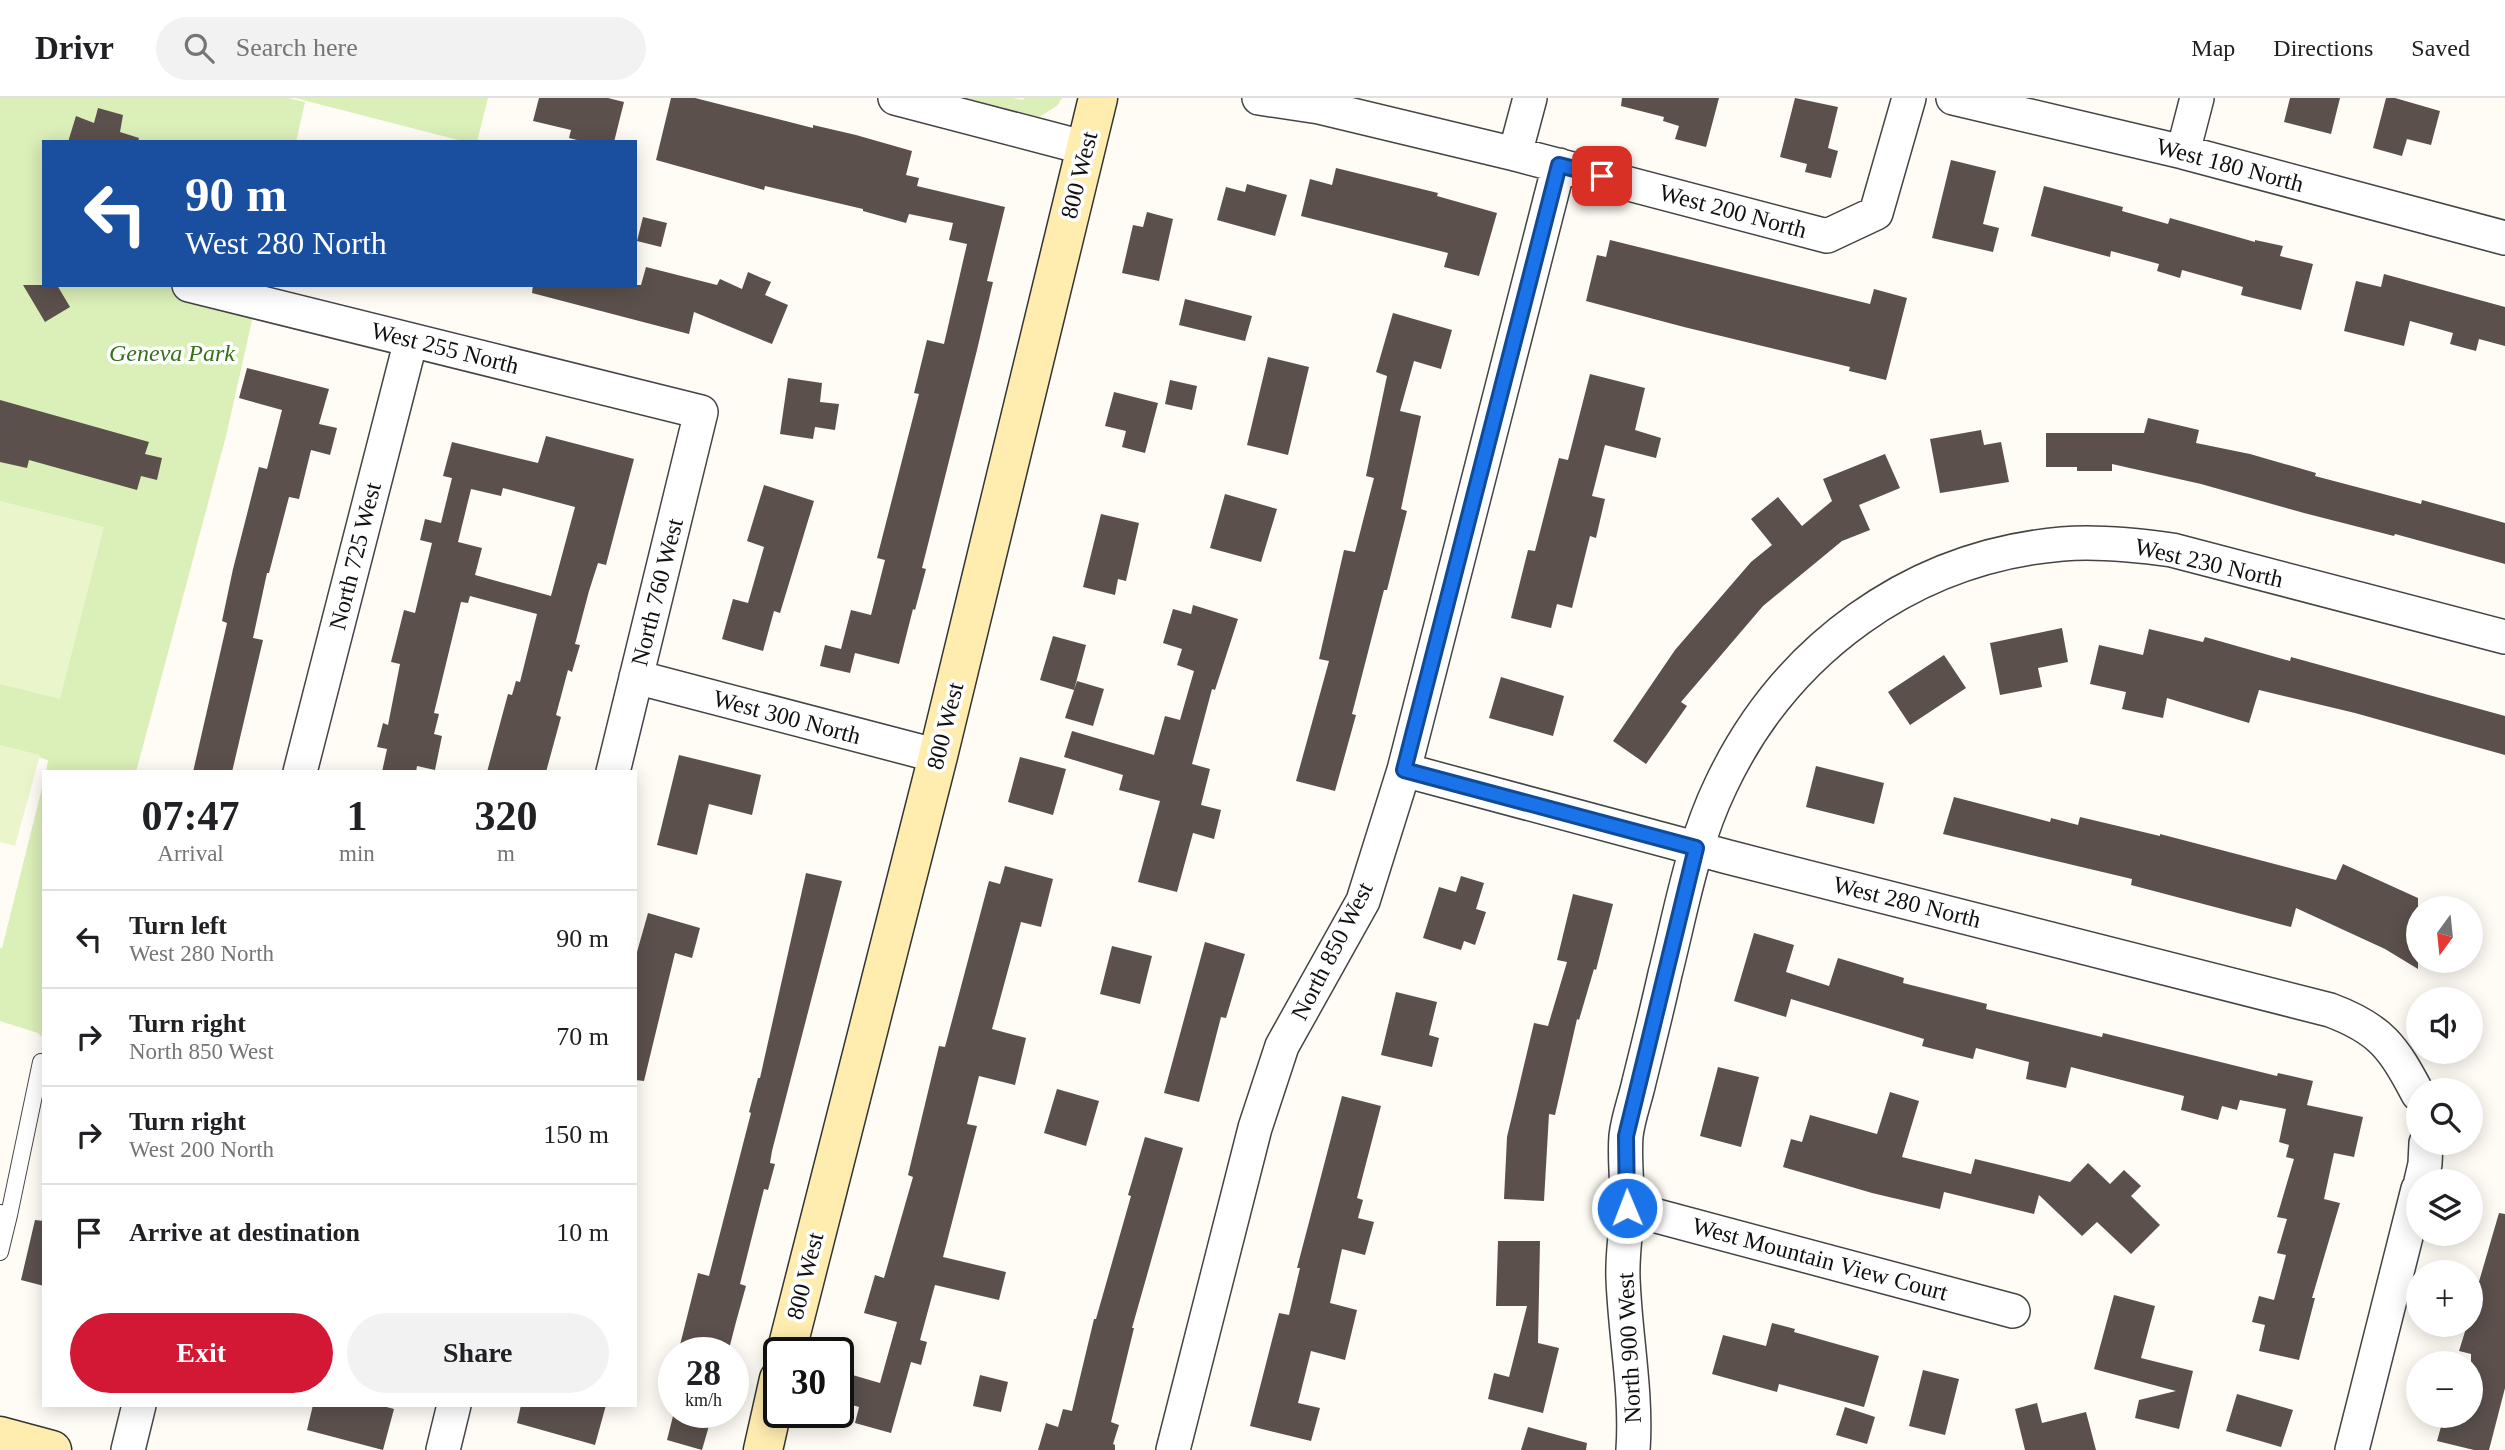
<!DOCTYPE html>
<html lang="en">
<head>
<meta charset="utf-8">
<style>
	:root { --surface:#fff; --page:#f2f2f2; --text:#202124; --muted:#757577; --line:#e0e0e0; --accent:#d21835 }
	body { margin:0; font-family:"Times New Roman",serif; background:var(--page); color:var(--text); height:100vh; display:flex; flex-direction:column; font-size:26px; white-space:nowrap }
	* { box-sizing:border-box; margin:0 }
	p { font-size:23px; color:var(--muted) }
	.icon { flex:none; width:38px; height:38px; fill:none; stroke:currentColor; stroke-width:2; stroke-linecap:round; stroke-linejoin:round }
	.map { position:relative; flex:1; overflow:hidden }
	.details { position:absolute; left:42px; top:672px; width:595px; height:637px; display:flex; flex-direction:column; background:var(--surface); border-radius:0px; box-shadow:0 4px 18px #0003 }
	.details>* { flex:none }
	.top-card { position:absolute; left:42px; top:42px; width:595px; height:147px; border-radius:0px; box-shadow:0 4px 18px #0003; background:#1a4fa0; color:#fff; overflow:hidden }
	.needle { width:46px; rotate:195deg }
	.controls { position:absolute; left:2406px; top:798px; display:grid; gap:14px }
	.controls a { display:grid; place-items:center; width:77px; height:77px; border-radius:50%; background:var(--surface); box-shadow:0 4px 18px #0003; font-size:35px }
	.speed { position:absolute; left:658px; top:1239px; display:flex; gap:14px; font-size:35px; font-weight:700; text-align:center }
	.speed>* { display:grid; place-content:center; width:91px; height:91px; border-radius:50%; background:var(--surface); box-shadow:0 4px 18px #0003; line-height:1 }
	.speed small { font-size:18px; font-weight:400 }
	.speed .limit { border:4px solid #111; border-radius:10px; background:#fff; color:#111 }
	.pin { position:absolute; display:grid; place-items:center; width:60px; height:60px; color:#fff; margin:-30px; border-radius:14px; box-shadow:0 4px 10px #0006 }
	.me { position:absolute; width:77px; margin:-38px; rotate:359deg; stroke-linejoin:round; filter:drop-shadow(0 0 5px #0008) }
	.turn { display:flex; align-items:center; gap:24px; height:147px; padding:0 28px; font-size:32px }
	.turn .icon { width:91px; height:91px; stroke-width:2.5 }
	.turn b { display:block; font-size:49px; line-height:60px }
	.eta { display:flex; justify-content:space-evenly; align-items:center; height:119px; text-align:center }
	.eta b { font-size:42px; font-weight:700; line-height:49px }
	.cta { display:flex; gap:14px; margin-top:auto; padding:14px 28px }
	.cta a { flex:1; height:80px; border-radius:42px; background:var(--accent); color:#fff; font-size:28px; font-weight:700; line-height:80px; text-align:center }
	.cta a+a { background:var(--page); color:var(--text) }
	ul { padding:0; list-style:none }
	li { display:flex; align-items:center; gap:21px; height:98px; padding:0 28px; border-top:2px solid var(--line) }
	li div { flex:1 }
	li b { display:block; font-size:26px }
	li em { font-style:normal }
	header { display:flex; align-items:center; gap:42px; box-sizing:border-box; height:98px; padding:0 35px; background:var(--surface); border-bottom:2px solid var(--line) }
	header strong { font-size:33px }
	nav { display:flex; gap:38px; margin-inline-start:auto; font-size:24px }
	.search { width:490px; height:63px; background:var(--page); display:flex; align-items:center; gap:18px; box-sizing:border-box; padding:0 24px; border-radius:38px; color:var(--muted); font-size:26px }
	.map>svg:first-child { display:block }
	.green { fill:#dbefb8 }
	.pitch { fill:#ebf5cb }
	.building { fill:#5b504c; fill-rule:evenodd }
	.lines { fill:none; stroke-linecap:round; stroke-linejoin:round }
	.lane-casing { stroke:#444; stroke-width:18 }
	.street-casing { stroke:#444; stroke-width:36 }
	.secondary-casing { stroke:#333; stroke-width:41 }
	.lane { stroke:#fff; stroke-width:16 }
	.street { stroke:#fff; stroke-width:33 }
	.secondary { stroke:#ffedb0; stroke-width:38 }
	.route-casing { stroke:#114b97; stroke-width:18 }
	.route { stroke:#1a73e8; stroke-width:12 }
	.labels { text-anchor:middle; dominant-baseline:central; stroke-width:7; stroke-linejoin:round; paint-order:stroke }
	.street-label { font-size:24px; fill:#111; stroke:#fff }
	.park-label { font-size:24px; font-style:italic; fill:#347118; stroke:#fff }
</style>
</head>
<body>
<header>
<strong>Drivr</strong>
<div class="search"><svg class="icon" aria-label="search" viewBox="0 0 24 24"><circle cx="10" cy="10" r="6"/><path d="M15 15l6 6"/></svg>Search here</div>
<nav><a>Map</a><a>Directions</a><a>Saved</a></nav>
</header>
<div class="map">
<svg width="2505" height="1352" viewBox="0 0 2505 1352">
	<rect width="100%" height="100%" fill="#fffcf5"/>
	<path class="green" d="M0,0H289L305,4L296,44H44V187H260L226,338L136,674H46L48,662L0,647Z
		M295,0H488L477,44H466Z
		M967,0H1013L1023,2L1024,0H1062L1057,8L1039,19Z
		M44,682V941L38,935L0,923V850H2Z"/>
	<path class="pitch" d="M0,403L104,429L60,601L0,586Z
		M0,647L40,657L15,748L0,744Z"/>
	<path class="building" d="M539,0H608L624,4L614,44H585L569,40L571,32L533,23Z
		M671,0H695L813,30V27L856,37L912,53L906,77L919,80L917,88L1005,109L987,183L993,184L977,252L922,470L926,471L915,512L913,511L899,566L855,555L850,575L820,568L825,547L841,551L851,512L871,517L885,462L877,460L919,296L914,295L927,242L944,246L967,146L949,142L953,125L909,116L906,125L863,113V111L765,88L764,92L656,62Z
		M1622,0H1719L1706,49L1675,41L1679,28L1663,23L1664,19L1621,8Z
		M1795,0L1838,9L1828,50L1838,53L1831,80L1805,74L1807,66L1780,59Z
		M2290,0H2340L2331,36L2284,24Z
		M2386,0H2395L2440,13L2431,47L2407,41L2402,58L2373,50Z
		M98,10L123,17L120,34L139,40L138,44H68L76,18L94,25Z
		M1951,62L1996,73L1983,126L1999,130L1993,154L1932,140Z
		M1336,70L1438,95L1437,98L1497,115L1479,178L1444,169L1448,155L1301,118L1310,81L1332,87Z
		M1247,86L1287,97L1275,138L1217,122L1226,89L1245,94Z
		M2044,88L2123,109L2122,113L2168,126L2170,120L2255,144V142L2283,148L2280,158L2313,166L2301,212L2241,197L2243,189L2182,172L2180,180L2157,173L2159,166L2111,153L2110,159L2031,138Z
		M1147,114L1173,121L1159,183L1122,175L1133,127L1143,129Z
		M643,119L667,125L661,149L637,143Z
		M1610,142L1870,206L1874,191L1907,200L1886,282L1849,273L1850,269L1684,229L1586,203L1597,157L1606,159Z
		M646,169L717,187L720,181L742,191L748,174L771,184L765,197L788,207L772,246L694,214L689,236L532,195L533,187H641Z
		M2384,176L2505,209V248L2479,241L2476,253L2450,246L2453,235L2410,223L2404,248L2344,233L2356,183L2381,189Z
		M23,187H57L70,209L45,224Z
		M1185,201L1252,218L1245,243L1179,227Z
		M1393,215L1452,232L1441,271L1414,263L1400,313L1421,318L1401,411L1407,413L1387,492H1384L1352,616L1356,617L1335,693L1296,683L1329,563L1319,561L1344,452L1355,454L1374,380L1366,378L1387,278L1376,274Z
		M1268,259L1309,269L1288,357L1247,347Z
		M247,270L329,291L319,326L337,330L330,357L311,352L299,401L289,399L269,475H267L253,540L263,542L232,674H193L227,525L222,523L233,471L259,369L267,371L282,312L239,300Z
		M1590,276L1645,290L1635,332L1661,340L1656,360L1605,347L1592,398L1605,401L1596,440L1590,438L1572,510L1557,506L1551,530L1511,520L1528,452L1535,453L1559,360L1568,362Z
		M788,280L822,285L820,304L839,306L835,332L815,329L813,341L780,336Z
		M1170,282L1197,288L1192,312L1165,306Z
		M1114,294L1158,305L1145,355L1122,349L1126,333L1105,328Z
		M0,302L149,344L145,356L162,360L157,382L141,378L137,392L29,362L27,370L0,364Z
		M2148,320L2199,332L2196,345L2250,356L2316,375L2315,378L2421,406L2422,402L2505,425V466L2395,436L2394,438L2304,415L2201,386L2112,366V373H2077V369H2046V335H2144Z
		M1981,332L1984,347L2001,344L2009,384L1940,395L1930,341Z
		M546,338L634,361L606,467L598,465L589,493L575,546L580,547L572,574L568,572L556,617L561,619L546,674H487L508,596L512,597L516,583L520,584L537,516L470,498L468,505L461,504L434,615L439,616L434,636L442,638L435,672L417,668L416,674H382L387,651L377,649L383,625L388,627L400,566L391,564L404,512L415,515L432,445L420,442L425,421L441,425L452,380L443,378L452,344L538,365ZM503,390L575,409L551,498L475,477L482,450L458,444L471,391L501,398Z
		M1885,356L1900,390L1859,407L1870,432L1842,443L1763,508L1681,604L1687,608L1646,666L1613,643L1675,552L1751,464L1772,447L1751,421L1778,399L1802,428L1832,403L1823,381Z
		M764,387L814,403L780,515L774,513L763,553L722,541L733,501L748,505L764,449L747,443Z
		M1225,396L1277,411L1261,464L1210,450Z
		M1101,416L1139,425L1126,483L1118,481L1115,497L1083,489Z
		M1193,507L1238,521L1215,592L1212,591L1192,666L1210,671L1201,707L1221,712L1214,741L1193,735L1177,794L1138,784L1160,703L1119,692L1123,677L1064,659L1072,633L1154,657L1165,618L1180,622L1194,573L1177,567L1182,551L1163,545L1173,511L1191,516Z
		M2062,530L2068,564L2038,570L2042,589L2000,597L1990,545Z
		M2149,531L2203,544L2205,539L2290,563L2291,559L2505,618V657L2355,615L2259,592L2249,625L2167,600L2163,620L2122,611L2126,594L2090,586L2099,547L2143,557Z
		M1053,538L1086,547L1074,592L1040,582Z
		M1944,557L1966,590L1910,627L1888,594Z
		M1501,579L1564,598L1553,638L1489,620Z
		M1077,583L1104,591L1093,628L1065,620Z
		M679,657L761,677L752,717L709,706L697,757L657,747Z
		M1020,659L1066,671L1053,717L1008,704Z
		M1816,668L1884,685L1874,726L1806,709Z
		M1954,699L2050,724L2051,720L2078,727L2080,719L2160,738V736L2336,782L2343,766L2418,800V871L2385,851L2296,810L2291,829L2131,787L2132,781L1943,736Z
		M1005,768L1053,781L1041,829L1021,824L992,931L1026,940L1015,987L979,978L967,1026L977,1028L943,1159L1006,1174L999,1202L935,1187L920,1242L927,1244L921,1267L911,1264L891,1335L855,1325L859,1309L842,1304L849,1276L880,1285L897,1224L864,1215L875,1177L884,1180L913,1079L908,1077L939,948L945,949L989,783L1000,786Z
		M806,775L842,783L772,1053L770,1065L775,1066L768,1092L764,1091L740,1186L746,1188L736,1224L728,1255H678L698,1175L709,1178L751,1015L749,1014L758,980H760Z
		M1461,778L1484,785L1476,811L1486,814L1475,847L1464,843L1461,852L1423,840L1439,789L1456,794Z
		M1573,796L1613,806L1596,872L1594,871L1579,922L1577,921L1555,1017L1549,1016L1544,1103L1504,1101L1507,1039L1534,925L1548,928L1567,864L1557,862Z
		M648,815L700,830L692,860L675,855L644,983L635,982V861Z
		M1754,835L1794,847L1786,874L1829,888L1838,860L1904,880L1903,885L1987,906L1986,911L2102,939L2103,935L2277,978L2278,975L2313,983L2307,1007L2363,1019L2354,1059L2334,1055L2324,1101L2340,1105L2312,1200H2315L2299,1262L2259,1253L2265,1227L2252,1224L2259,1198L2274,1202L2286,1157L2277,1155L2287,1121L2277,1119L2294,1061L2286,1059L2289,1047L2279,1044L2286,1011L2240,1002L2237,1012L2222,1008L2218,1022L2181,1012L2184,998L2071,969L2066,990L2026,981L2029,964L1976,950L1973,961L1922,948L1924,941L1791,901L1786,919L1734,903Z
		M1205,844L1245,856L1226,920L1221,919L1199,1004L1164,995Z
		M1112,848L1152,858L1140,906L1100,896Z
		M1396,894L1437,904L1429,937L1439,940L1432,969L1381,957Z
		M1718,969L1759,979L1741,1049L1700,1038Z
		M1057,991L1099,1003L1086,1048L1044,1035Z
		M1890,994L1919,1003L1902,1059L1971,1076L1975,1061L2070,1084L2088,1065L2110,1086L2124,1072L2141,1088L2131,1098L2160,1127L2131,1156L2097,1124L2082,1138L2039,1097L2034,1116L1944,1094L1940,1111L1872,1095L1783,1069L1791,1041L1802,1044L1810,1017L1877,1036Z
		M1342,998L1381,1008L1357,1100L1363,1102L1358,1120L1374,1124L1365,1157L1342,1151L1330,1205L1357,1212L1345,1262L1311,1253L1298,1305L1320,1310L1311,1343L1250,1328L1279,1215L1289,1217L1300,1170H1297Z
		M1145,1039L1183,1050L1132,1230H1134L1111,1324L1119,1327L1113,1346L1115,1347V1352H1038L1046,1325L1058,1329L1063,1311L1072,1313L1094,1221H1096L1131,1098L1128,1097Z
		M2499,1115L2505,1116V1290L2489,1352H2474L2437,1343L2444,1318H2471V1256L2459,1253L2467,1227H2471V1211Z
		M35,1122L44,1123V1188L21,1182Z
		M1498,1143H1540L1538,1245L1559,1250L1543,1315L1488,1301L1494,1275L1509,1279L1527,1208H1496Z
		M2114,1197L2155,1208L2141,1260L2193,1273L2179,1331L2135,1320L2139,1302L2176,1293L2094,1271Z
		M1772,1225L1795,1231L1794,1234L1879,1258L1864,1309L1779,1286L1777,1294L1712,1276L1723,1237L1766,1248Z
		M1923,1272L1959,1281L1945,1337L1909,1328Z
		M980,1277L1008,1284L1001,1314L973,1308Z
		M2237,1296L2293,1312L2281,1349L2226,1333Z
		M2037,1305L2042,1325L2086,1314L2096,1352H2025L2015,1311Z
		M313,1307H379L394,1311L383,1352L307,1332Z
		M521,1307H606L595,1347L517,1325Z
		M1845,1309L1875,1319L1867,1346L1836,1337Z
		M674,1314H713L702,1352L667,1342Z
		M1528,1329L1587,1345L1586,1352H1521Z"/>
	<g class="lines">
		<g class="lane-casing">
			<path id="lane" d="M9,1117L41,964
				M0,1154L9,1117L1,1115"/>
		</g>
		<g class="street-casing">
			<path id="street" d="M895,0L1086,50
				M1259,0L1319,9L1515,56L1827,138L1876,115L1909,0
				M1953,0L2183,54L2505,140
				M2183,54L2197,0
				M1515,56L1530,0
				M189,187L701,314L613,674
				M636,579L938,658
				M1404,672L1728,759L2330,912C2381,931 2393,949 2418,996
				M300,674L411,242
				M2421,1083L2425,1066L2426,1045
				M1627,1110L2013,1213
				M128,1352L139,1307
				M443,1352L454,1307
				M1173,1352L1255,1030L1282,948L1363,803L1404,672L1559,67
				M1633,1352C1637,1294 1625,1238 1623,1180C1622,1158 1626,1135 1627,1112C1628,1088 1624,1062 1626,1038C1628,1020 1635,1002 1639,984C1648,948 1657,912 1665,876C1681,813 1692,747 1721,687C1785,552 1911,459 2062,446C2099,443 2136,447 2172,452L2505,539
				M2352,1352L2418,1091"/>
		</g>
		<g class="secondary-casing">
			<path id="secondary" d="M786,1255L938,658L1098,0
				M0,1338L52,1352
				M763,1352L779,1281"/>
		</g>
		<use href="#lane" class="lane"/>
		<use href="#street" class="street"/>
		<use href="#secondary" class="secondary"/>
	</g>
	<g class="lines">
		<g class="route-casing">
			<path id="route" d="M1602,78L1559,67L1404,672L1696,750L1626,1038L1627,1110"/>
		</g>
		<use href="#route" class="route"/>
	</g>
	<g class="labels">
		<g class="street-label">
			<text transform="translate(2230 67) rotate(15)">West 180 North</text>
			<text transform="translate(1079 77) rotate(-76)">800 West</text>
			<text transform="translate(1733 113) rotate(15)">West 200 North</text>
			<text transform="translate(445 250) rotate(14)">West 255 North</text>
			<text transform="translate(355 458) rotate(-76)">North 725 West</text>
			<text transform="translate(2209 465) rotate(13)">West 230 North</text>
			<text transform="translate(657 494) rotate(-76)">North 760 West</text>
			<text transform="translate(787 619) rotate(15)">West 300 North</text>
			<text transform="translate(945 628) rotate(-76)">800 West</text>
			<text transform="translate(1907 804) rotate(14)">West 280 North</text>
			<text transform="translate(1332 853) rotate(-63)">North 850 West</text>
			<text transform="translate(1820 1161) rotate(15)">West Mountain View Court</text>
			<text transform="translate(805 1178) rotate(-76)">800 West</text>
			<text transform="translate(1629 1250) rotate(-93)">North 900 West</text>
		</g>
		<g class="park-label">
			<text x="172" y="255">Geneva Park</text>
		</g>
	</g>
</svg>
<div class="controls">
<a><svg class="needle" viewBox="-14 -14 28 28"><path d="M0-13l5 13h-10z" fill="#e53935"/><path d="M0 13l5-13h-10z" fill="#757577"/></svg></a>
<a><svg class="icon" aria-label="sound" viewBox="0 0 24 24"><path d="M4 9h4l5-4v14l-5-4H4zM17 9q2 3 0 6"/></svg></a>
<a><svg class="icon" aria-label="search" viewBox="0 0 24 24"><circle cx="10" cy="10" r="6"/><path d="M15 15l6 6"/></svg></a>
<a><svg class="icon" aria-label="layers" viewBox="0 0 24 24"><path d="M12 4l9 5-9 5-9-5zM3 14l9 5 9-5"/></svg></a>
<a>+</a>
<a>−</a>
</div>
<div class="speed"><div>28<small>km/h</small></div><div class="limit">30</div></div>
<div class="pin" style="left:1602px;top:78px;background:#d93025"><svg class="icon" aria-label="arrive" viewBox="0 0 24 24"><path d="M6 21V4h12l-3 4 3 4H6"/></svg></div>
<svg class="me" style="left:1627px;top:1110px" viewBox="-20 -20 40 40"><circle r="17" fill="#1a73e8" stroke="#fff" stroke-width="3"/><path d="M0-11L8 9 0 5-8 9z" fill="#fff"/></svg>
<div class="top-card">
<div class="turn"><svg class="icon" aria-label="left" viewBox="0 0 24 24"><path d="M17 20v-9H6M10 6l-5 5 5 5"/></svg><div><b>90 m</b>West 280 North</div></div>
</div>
<section class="details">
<div class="eta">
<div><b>07:47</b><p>Arrival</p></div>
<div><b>1</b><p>min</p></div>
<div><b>320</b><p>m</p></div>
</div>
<ul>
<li><svg class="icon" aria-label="left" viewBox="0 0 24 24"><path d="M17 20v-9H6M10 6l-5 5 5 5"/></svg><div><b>Turn left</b><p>West 280 North</p></div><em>90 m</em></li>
<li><svg class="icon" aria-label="right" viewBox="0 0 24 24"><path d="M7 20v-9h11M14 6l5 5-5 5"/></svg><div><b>Turn right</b><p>North 850 West</p></div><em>70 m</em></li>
<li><svg class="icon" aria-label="right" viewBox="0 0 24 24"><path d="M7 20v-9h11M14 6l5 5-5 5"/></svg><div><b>Turn right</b><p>West 200 North</p></div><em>150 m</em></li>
<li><svg class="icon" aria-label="arrive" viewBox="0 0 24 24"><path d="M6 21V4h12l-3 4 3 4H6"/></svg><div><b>Arrive at destination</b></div><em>10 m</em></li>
</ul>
<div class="cta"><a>Exit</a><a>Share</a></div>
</section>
</div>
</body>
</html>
